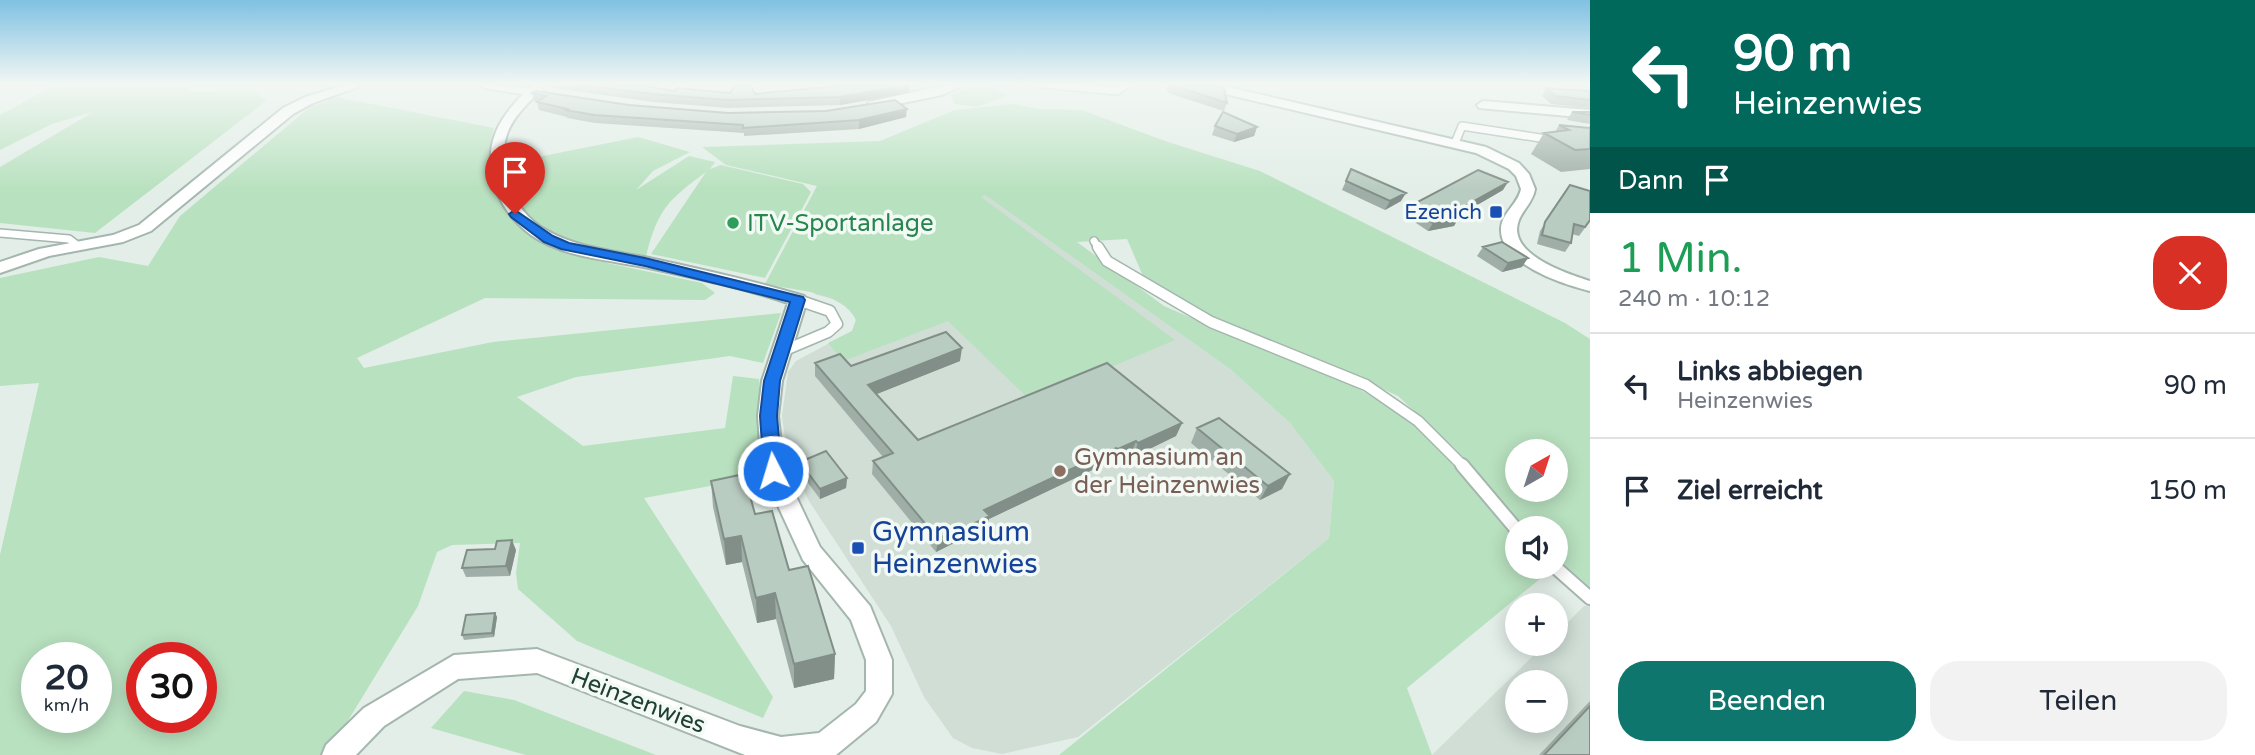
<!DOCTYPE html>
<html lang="de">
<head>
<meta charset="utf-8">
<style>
	:root { --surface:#fff; --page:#f2f2f3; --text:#1f2937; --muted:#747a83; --line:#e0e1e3; --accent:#0f766e }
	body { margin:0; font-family:"Varela Round",sans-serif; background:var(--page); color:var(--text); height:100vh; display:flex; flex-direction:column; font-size:26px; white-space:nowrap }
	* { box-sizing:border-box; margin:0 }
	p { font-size:23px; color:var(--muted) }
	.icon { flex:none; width:38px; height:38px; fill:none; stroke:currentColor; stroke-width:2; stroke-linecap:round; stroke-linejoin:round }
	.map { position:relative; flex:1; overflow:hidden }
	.side { display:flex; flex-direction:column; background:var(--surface); width:665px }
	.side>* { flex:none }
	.banner { background:#00695c; color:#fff; overflow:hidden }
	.needle { width:46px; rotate:39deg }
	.buttons { position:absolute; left:1505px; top:439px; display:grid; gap:14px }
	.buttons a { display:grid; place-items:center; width:63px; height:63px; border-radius:50%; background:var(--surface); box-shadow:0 4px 18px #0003; font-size:35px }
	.speed { position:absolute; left:21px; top:642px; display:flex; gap:14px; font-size:35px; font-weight:700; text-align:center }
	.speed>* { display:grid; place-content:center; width:91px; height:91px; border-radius:50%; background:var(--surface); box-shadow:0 4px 18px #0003; line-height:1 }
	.speed small { font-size:18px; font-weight:400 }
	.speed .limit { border:10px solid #d22; background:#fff; color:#111 }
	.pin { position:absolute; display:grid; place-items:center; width:60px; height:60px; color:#fff; margin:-72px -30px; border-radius:50% 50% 50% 0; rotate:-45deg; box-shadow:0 0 7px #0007 }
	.pin .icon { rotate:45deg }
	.me { position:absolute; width:77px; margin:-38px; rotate:355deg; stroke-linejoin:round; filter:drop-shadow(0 0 5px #0008) }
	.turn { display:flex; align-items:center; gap:24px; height:147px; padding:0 28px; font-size:32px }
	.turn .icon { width:91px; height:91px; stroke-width:2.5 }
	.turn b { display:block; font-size:49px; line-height:60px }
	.then { display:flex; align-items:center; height:66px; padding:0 28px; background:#0003; gap:14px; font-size:26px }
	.round { display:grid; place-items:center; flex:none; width:74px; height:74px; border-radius:28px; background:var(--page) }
	.overview { display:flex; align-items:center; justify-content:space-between; height:119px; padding:0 28px }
	h1 { font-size:42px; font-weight:600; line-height:52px; color:#1e9e55 }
	.button { display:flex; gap:14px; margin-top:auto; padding:14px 28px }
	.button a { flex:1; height:80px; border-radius:28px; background:var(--accent); color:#fff; font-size:28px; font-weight:600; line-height:80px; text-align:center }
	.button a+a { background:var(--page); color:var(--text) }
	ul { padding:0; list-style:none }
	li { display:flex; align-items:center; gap:21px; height:105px; padding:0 28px; border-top:2px solid var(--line) }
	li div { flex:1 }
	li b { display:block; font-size:26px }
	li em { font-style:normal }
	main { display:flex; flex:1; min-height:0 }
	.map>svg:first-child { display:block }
	.built { fill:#d0ded6; fill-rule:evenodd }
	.green { fill:#b8e1bf; fill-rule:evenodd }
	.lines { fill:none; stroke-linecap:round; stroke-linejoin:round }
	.service-far2-casing { stroke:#a4b6ae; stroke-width:10 }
	.service-far1-casing { stroke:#a4b6ae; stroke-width:13 }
	.service-casing { stroke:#a4b6ae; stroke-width:16 }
	.minor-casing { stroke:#a4b6ae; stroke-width:4 }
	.service-far2 { stroke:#fff; stroke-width:7 }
	.service-far1 { stroke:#fff; stroke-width:10 }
	.service { stroke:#fff; stroke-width:12 }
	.minor { fill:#fff; fill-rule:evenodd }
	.wall { fill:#9fafa7 }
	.shaded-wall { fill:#828f88 }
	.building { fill:#b9ccc2; stroke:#828f88; stroke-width:2 }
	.route { fill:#1a73e8; stroke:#114b97; stroke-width:2 }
	.transit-dot { fill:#1a4fb4; stroke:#f3faf5; stroke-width:2.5 }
	.leisure-dot { fill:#2e9e5b; stroke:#f3faf5; stroke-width:2.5 }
	.education-dot { fill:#8d6e63; stroke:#f3faf5; stroke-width:2.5 }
	.labels { text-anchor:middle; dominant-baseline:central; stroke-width:7; stroke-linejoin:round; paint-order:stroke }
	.far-transit-label { font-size:21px; fill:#164399; stroke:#f3faf5; text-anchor:end }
	.leisure-label { font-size:24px; fill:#27864d; stroke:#f3faf5; text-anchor:start }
	.education-label { font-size:24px; fill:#785e54; stroke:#f3faf5; text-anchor:start }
	.street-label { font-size:24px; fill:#204034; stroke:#f3faf5 }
	.near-transit-label { font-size:28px; fill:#164399; stroke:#f3faf5; text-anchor:start }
</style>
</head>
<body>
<main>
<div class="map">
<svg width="1590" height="755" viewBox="0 0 1590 755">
	<rect width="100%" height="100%" fill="#e2eee7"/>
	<path class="built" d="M985,195L1230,369L1290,423L1334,481L1329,538L1078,737L1002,754L972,748L953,738L924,697L891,626L809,501L788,460L782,416L788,372L796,361L852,331L856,320L852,310L833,299L814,294L863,239Z
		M1590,605V755H1432L1545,644H1556V634L1584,606ZM1517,682H1556V721H1517Z"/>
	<path class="green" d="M57,84H194L188,92L254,91L266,101L95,233L0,223V167L93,112L52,124L0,150V115Z
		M981,84L1007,95L977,107L955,104L951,95Z
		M331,96L494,128L491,139L493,181L510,173L508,163L638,137L690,152L653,171L636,190L689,156L715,162L710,169L721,165L803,184L811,192L765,278L651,254L706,172C668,200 658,209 646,256L605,251L607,263L702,283L715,293L705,300L485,298L357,358L364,368L493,342L781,313L763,363L730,356L576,377L517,397L583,446L725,428L733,376L759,379L765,476L644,498L773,697L763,718L577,641L518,589L516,573L520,543L452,545L437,552L418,606L327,755H0V555L39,383L0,386V278L99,257L148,266L180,216L310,107L328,101ZM37,658H96V718H37ZM142,658H201V718H142Z
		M1013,104L1038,109L1082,110L1165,141L1260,171L1565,323L1590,339V587L1556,557V528H1524L1456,450L1398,396L1313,357L1207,315L1143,276L1127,239L1077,242L1164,306L1279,356L1340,378L1410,419L1517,532V567H1550L1552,569L1407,688L1432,755H1059L1329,538L1334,481L1290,423L1230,369L985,195L981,197L1175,340L1031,401L948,321L843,361L828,343L852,331L856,320C842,290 794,291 765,284L817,186L726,165L702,147L880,141L955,110ZM1517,452H1556V490H1517Z
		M464,691L514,700L656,755H526L431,728Z"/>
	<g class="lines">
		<g class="service-far2-casing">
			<path id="service-far2" d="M1042,84L1117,91L1127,84
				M1455,143L1462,126L1553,140
				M0,233L69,239L77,245
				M1094,241L1099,249"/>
		</g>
		<g class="service-far1-casing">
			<path id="service-far1" d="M1098,247L1107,261L1211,322L1366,385L1418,421L1463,466
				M783,351L828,332L837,324L830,311L798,300"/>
		</g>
		<g class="service-casing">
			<path id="service" d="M1462,465L1517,530
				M1555,567L1590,598"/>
		</g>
		<g class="minor-casing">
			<path id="minor" d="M348,84H366L313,103L293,114L151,231L123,242L49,256L0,273V262L39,249L113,235L139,225L283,108L305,97Z
				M478,84L530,88L533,84H546L541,89L547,93L545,96H535C525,106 515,116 509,129C493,165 513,212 546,230C577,248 614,251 649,258C701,269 753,281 804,296L807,300L782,381L778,416L784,471L820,547L870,606L892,660V694L876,722L836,755H745L537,673L458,679L384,726L356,755H322L326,745L364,708L454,655L537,649L740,726L781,737L819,733L856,704L866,691V660L851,620L803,560L762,471L758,416L762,381L788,303C743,288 696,278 649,268C610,260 564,258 531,235C511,220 496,199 492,174C486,140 500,118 523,94L484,88Z
				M949,84H966L942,95L873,109L867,105L869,102Z
				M1194,84H1215L1486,147L1519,163L1529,174L1535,189C1533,203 1521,211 1518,223C1509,255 1568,274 1590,281V291C1563,284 1499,264 1501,228C1502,213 1518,204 1521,189L1516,176L1509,169L1476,153L1200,88Z
				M1483,101L1590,110V118L1479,108L1477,105Z"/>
		</g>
		<use href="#service-far2" class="service-far2"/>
		<use href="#service-far1" class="service-far1"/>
		<use href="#service" class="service"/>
		<use href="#minor" class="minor"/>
	</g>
	<path class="wall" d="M553,84H633L674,91L755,94L831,87L828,84H909L910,85L909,93L840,105L728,108L653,102L554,88Z
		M1169,84L1227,103L1224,111L1171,94L1166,91Z
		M1546,88L1590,91V108L1551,104L1542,96Z
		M532,93L629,105L728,113L906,117L859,129L744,136V133L595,123L567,118V117L539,110L537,102L534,101Z
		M1572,112H1590V124L1567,120Z
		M1559,125L1589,128L1590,127V169L1561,172L1531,154L1544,133L1555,132Z
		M1215,126L1257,127L1254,136L1234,142L1212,135Z
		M1351,169L1401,201L1385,210L1342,190Z
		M1570,185L1590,221L1579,236L1572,234L1571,243L1565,252L1537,244L1540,231Z
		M1503,190L1458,216L1459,217L1454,226L1428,231L1404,215L1408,207Z
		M1483,247L1522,267L1502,272L1477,256Z
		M960,361L876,394L918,440L1182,423L1176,436L1133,457L1131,454L1113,463L1111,461L989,519L987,530L958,544L956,542L936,552L872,474L873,461L883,457L815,376V363L851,366Z
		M1197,428L1282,489L1260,500L1191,443Z
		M800,462L847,478L846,488L820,499L800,472Z
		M711,481L755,514L789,570L835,654L834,679L794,688L776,619L757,623L742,562L726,565L713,507Z
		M516,550L510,576L466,577L462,568Z
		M495,613L497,617L494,637L464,640L462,635Z
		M1590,701V755H1539Z"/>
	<path class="shaded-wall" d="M910,85L909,93L840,105V97Z
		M907,109L906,117L859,129V120Z
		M1257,127L1254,136L1234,142L1237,134Z
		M1508,182L1503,190L1453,219L1459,217L1454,226L1428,231L1433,223L1452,219L1456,211Z
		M1406,193L1401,201L1385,210L1390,201Z
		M1528,258L1522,267L1502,272L1508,263Z
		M962,348L960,361L867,398L868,385Z
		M1182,423L1176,436L1133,457L1138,443Z
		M1136,441L1131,454L1113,463L1118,449Z
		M1116,448L1111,461L989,519L987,530L958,544L960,530L984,510Z
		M1290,474L1282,489L1260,500L1268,486Z
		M847,478L846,488L820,499V489Z
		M959,528L956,542L936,552L938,539Z
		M741,536L742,562L726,565L724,539Z
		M512,540L516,550L510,576L506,566Z
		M775,593L776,619L757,623L756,598Z
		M495,613L497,617L494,637L492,633Z
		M835,654L834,679L794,688V664Z"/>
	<path class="building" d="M576,84H633L674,91L677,88L730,93L736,84H750L755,94L838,86L836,84H909L910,85L840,97L727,100L652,94Z
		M1169,84H1206L1224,88L1227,103Z
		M1546,88L1590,91V100L1555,96Z
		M536,91L629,105L728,113L826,111L895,100L907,109L859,120L743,128V125L594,115L566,110L568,109L537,102L546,96L532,93Z
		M1223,112L1257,127L1237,134L1215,126Z
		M1572,112H1590V115Z
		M1559,125L1589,128L1590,127V149L1575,150L1544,133L1569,130Z
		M1351,169L1406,193L1390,201L1346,181Z
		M1478,170L1508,182L1456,211L1447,208L1459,217L1433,223L1408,207Z
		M1570,185L1590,191V220L1585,227L1574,224L1571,243L1542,235L1545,222Z
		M1502,242L1528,258L1508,263L1483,247Z
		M946,332L962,348L868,385L918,440L1107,363L1182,423L1138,443L1136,441L1118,449L1116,448L984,510L990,516L960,530L959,528L938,539L873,461L893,453L815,363L840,354L851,366Z
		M1219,418L1290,474L1268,486L1197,428Z
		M826,451L847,478L820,489L800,462Z
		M744,474L755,514L772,511L789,570L808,566L835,654L794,664L775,593L756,598L741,536L724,539L711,481Z
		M512,540L506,566L462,568L467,550L495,549L497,541Z
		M495,613L492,633L462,635L466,615Z
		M1590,706V755H1544Z"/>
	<linearGradient id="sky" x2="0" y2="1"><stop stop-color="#80c1e2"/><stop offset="0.44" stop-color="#f2f7f4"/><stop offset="1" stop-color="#f2f7f4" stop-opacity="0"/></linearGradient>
	<rect width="1590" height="190" fill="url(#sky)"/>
	<path class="route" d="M515,210L553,236L569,243L645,258L803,297L805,300L780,381L777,416L782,471L780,476H767L764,471L760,416L764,381L790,302L645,266L561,249L544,242L511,217L509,214Z"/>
	<g class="transit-dot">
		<rect x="1489" y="205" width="14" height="14" rx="3.5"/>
		<rect x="851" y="541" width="14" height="14" rx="3.5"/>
	</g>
	<circle class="leisure-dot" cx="733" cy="223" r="7"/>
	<circle class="education-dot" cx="1060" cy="471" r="7"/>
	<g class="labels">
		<g class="far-transit-label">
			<text x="1482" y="212">Ezenich</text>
		</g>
		<g class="leisure-label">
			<text x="747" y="223">ITV-Sportanlage</text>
		</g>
		<g class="education-label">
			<text x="1074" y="457">Gymnasium an<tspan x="1074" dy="28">der Heinzenwies</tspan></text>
		</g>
		<g class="street-label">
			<text transform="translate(638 701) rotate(21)">Heinzenwies</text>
		</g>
		<g class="near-transit-label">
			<text x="872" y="532">Gymnasium<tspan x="872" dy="32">Heinzenwies</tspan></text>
		</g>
	</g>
</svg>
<div class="buttons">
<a><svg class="needle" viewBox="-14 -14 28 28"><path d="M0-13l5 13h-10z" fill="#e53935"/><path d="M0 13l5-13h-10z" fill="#747a83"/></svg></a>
<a><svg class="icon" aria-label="sound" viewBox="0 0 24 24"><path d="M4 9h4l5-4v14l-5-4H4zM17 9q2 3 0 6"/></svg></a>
<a>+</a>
<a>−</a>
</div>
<div class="speed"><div>20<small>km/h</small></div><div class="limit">30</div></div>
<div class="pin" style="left:515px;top:214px;background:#d93025"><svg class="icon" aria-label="arrive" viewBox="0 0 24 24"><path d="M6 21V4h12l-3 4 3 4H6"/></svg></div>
<svg class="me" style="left:773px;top:471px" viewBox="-20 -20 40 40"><circle r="17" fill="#1a73e8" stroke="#fff" stroke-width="3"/><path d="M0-11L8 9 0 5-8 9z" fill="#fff"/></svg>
</div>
<section class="side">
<div class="banner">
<div class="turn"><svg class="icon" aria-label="left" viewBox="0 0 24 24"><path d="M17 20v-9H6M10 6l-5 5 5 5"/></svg><div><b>90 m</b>Heinzenwies</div></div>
<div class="then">Dann<svg class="icon" aria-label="arrive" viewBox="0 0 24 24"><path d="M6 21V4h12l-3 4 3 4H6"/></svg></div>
</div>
<div class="overview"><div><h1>1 Min.</h1><p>240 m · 10:12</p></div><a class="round" style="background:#d93025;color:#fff"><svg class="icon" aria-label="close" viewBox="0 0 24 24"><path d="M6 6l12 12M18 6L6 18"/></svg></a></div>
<ul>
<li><svg class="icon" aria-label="left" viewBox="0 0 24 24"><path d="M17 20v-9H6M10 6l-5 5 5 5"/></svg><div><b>Links abbiegen</b><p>Heinzenwies</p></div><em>90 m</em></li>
<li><svg class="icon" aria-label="arrive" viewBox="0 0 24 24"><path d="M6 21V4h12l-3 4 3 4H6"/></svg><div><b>Ziel erreicht</b></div><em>150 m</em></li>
</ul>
<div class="button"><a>Beenden</a><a>Teilen</a></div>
</section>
</main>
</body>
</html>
